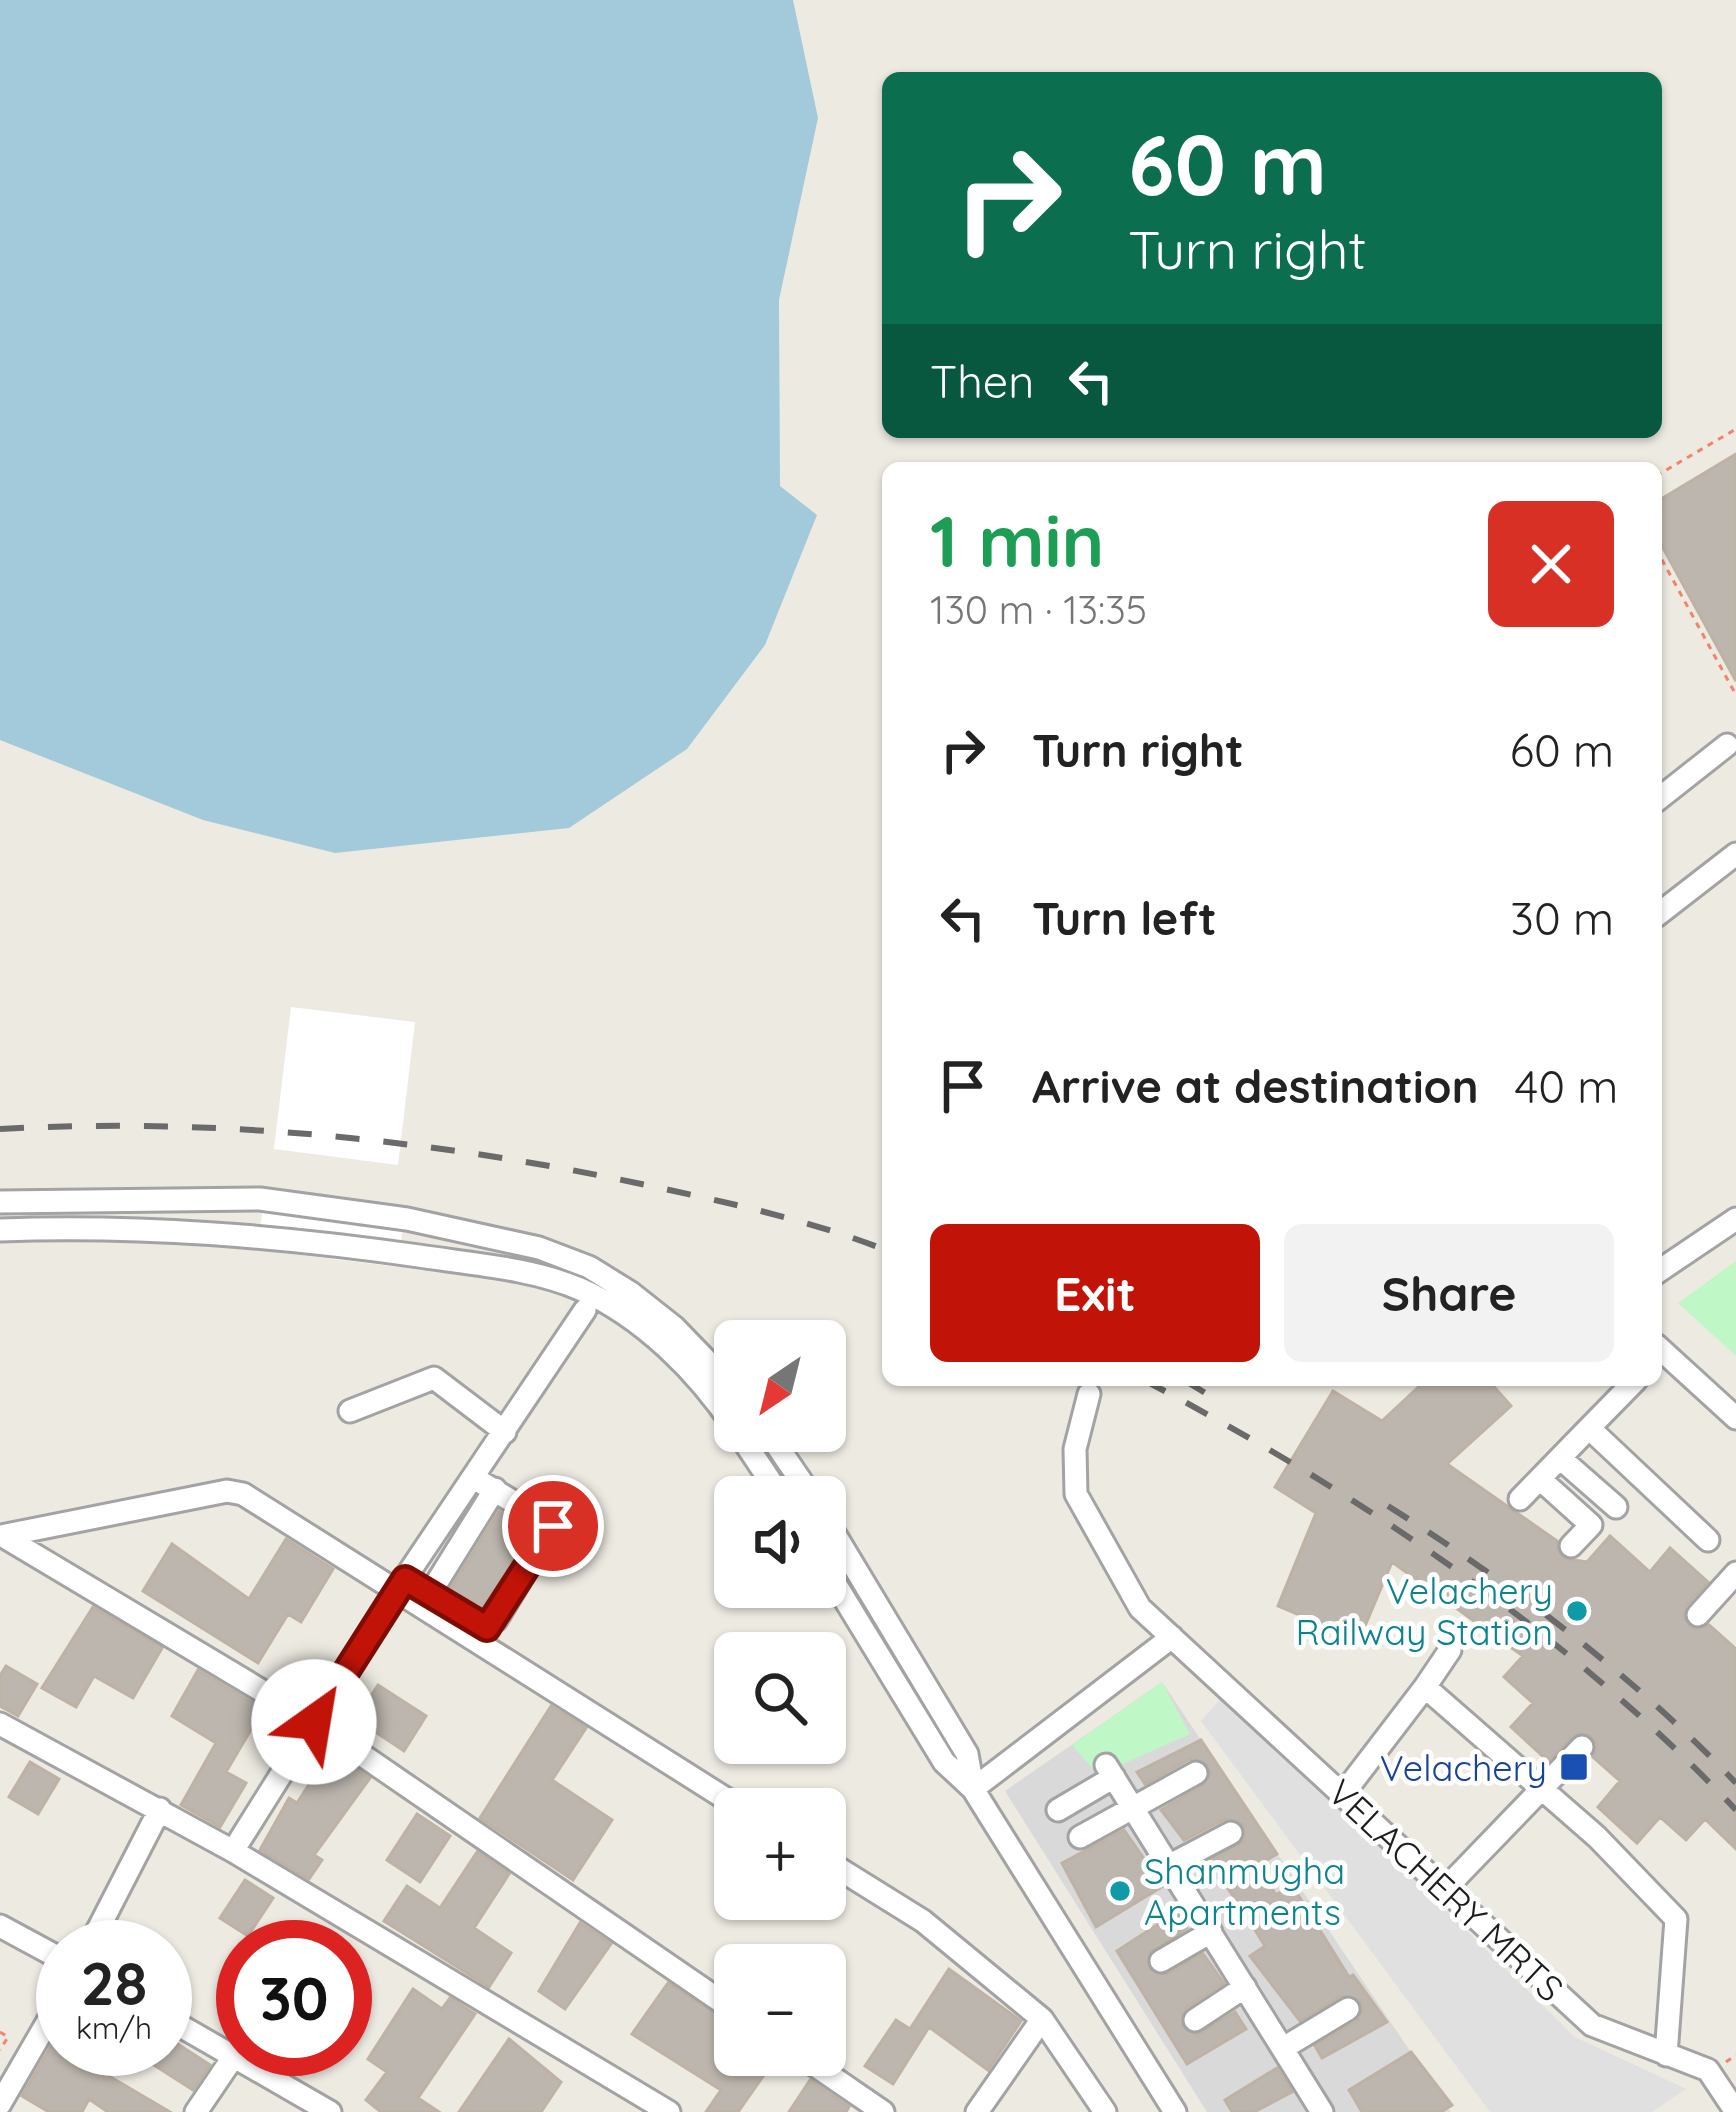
<!DOCTYPE html>
<html lang="en">
<head>
<meta charset="utf-8">
<style>
	:root { --surface:#fff; --page:#f2f2f2; --text:#222; --muted:#767676; --accent:#c11307 }
	body { margin:0; font-family:Quicksand,sans-serif; background:var(--page); color:var(--text); height:100vh; display:flex; flex-direction:column; font-size:45px; white-space:nowrap }
	* { box-sizing:border-box; margin:0 }
	p { font-size:39px; color:var(--muted) }
	.icon { flex:none; width:66px; height:66px; fill:none; stroke:currentColor; stroke-width:2; stroke-linecap:round; stroke-linejoin:round }
	.map { position:relative; flex:1; overflow:hidden }
	.details { position:absolute; left:882px; top:462px; width:780px; height:924px; display:flex; flex-direction:column; background:var(--surface); border-radius:18px; box-shadow:0 3px 9px #0004 }
	.details>* { flex:none }
	.hud { position:absolute; left:882px; top:72px; width:780px; height:366px; border-radius:18px; box-shadow:0 3px 9px #0004; background:#0b6e4f; color:#fff; overflow:hidden }
	.needle { width:78px; rotate:215deg }
	.tools { position:absolute; left:714px; top:1320px; display:grid; gap:24px }
	.tools a { display:grid; place-items:center; width:132px; height:132px; border-radius:18px; background:var(--surface); box-shadow:0 3px 9px #0004; font-size:60px }
	.speed { position:absolute; left:36px; top:1920px; display:flex; gap:24px; font-size:60px; font-weight:700; text-align:center }
	.speed>* { display:grid; place-content:center; width:156px; height:156px; border-radius:50%; background:var(--surface); box-shadow:0 3px 9px #0004; line-height:1 }
	.speed small { font-size:30px; font-weight:400 }
	.speed .limit { border:18px solid #d22; background:#fff; color:#111 }
	.pin { position:absolute; display:grid; place-items:center; width:102px; height:102px; color:#fff; margin:-51px; border:6px solid #fff; border-radius:50%; box-shadow:0 3px 12px #0007 }
	.me { position:absolute; width:132px; margin:-66px; rotate:32deg; stroke-linejoin:round; filter:drop-shadow(0 0 9px #0008) }
	.turn { display:flex; align-items:center; gap:42px; height:252px; padding:0 48px; font-size:54px }
	.turn .icon { width:156px; height:156px; stroke-width:2.5 }
	.turn b { display:block; font-size:84px; line-height:102px }
	.then { display:flex; align-items:center; height:114px; padding:0 48px; background:#0003; gap:24px; font-size:45px }
	.round { display:grid; place-items:center; flex:none; width:126px; height:126px; border-radius:18px; background:var(--page) }
	.overview { display:flex; align-items:center; justify-content:space-between; height:204px; padding:0 48px }
	h1 { font-size:72px; font-weight:700; line-height:90px; color:#1e9e55 }
	.button { display:flex; gap:24px; margin-top:auto; padding:24px 48px }
	.button a { flex:1; height:138px; border-radius:18px; background:var(--accent); color:#fff; font-size:48px; font-weight:700; line-height:138px; text-align:center }
	.button a+a { background:var(--page); color:var(--text) }
	ul { padding:0; list-style:none }
	li { display:flex; align-items:center; gap:36px; height:168px; padding:0 48px }
	li div { flex:1 }
	li b { display:block; font-size:45px }
	li em { font-style:normal }
	.map>svg:first-child { display:block }
	.residential { fill:#dad9d9 }
	.park { fill:#bff7c7 }
	.parking { fill:#e0e0e0 }
	.water { fill:#a3cada }
	.pier { fill:#fff }
	.building { fill:#bdb6ae; stroke:#beb2a5; stroke-width:3 }
	.lines { fill:none; stroke-linecap:round; stroke-linejoin:round }
	.minor-casing { stroke:#a3a3a3; stroke-width:27 }
	.path { stroke:#f5826b; stroke-width:3; stroke-dasharray:6 6; stroke-linecap:butt }
	.minor { stroke:#fff; stroke-width:21 }
	.rail { stroke:#6a6a6a; stroke-width:6; stroke-dasharray:24 24; stroke-linecap:butt }
	.route-casing { stroke:#7d0c05; stroke-width:30 }
	.route { stroke:#c11307; stroke-width:21 }
	.culture-dot { fill:#0f9aa8; stroke:#fff; stroke-width:4.5 }
	.transit-dot { fill:#1a4fb4; stroke:#fff; stroke-width:4.5 }
	.labels { text-anchor:middle; dominant-baseline:central; stroke-width:10; stroke-linejoin:round; paint-order:stroke }
	.culture-label { font-size:36px; fill:#0d838f; stroke:#fff; text-anchor:end }
	.transit-label { font-size:36px; fill:#164399; stroke:#fff; text-anchor:end }
	.street-label { font-size:36px; fill:#1c1c1c; stroke:#fff }
</style>
</head>
<body>
<div class="map">
<svg width="1736" height="2112" viewBox="0 0 1736 2112">
	<rect width="100%" height="100%" fill="#edeae2"/>
	<path class="residential" d="M1162,1682L1451,2112H1207L1005,1791Z"/>
	<path class="park" d="M1736,1261V1356L1678,1303Z
		M1162,1682L1190,1734L1098,1775L1072,1745Z"/>
	<path class="parking" d="M1225,1694L1575,2037L1686,2089L1652,2112H1490L1201,1721Z"/>
	<path class="water" d="M0,0H793L818,118L779,300L780,486L817,515L765,645L687,749L569,828L335,853L203,820L0,740Z"/>
	<path class="pier" d="M291,1007L415,1022L398,1165L274,1149Z
		M264,1194L405,1210L398,1267L258,1250Z"/>
	<path class="building" d="M1736,454V681L1656,535V502Z
		M1426,1380H1488L1511,1406L1447,1464L1557,1541L1562,1558L1587,1562L1610,1536L1650,1572L1670,1548L1708,1582L1686,1606L1684,1618L1694,1629L1709,1625L1736,1649V1849L1705,1819L1686,1840L1660,1817L1637,1843L1598,1807L1620,1781L1593,1757L1597,1744L1591,1736L1577,1733L1548,1761L1511,1727L1533,1703L1504,1677L1523,1656L1392,1562L1359,1640L1278,1606L1316,1513L1275,1487L1333,1391L1382,1421Z
		M499,1511L532,1531L481,1611L449,1591Z
		M286,1539L333,1569L301,1622L288,1614L258,1663L143,1591L172,1544L249,1599Z
		M93,1607L162,1648L133,1698L94,1676L76,1707L42,1688Z
		M6,1666L37,1684L18,1716L0,1706V1676Z
		M198,1670L263,1709L226,1772L246,1783L220,1827L181,1805L216,1743L172,1716Z
		M378,1685L426,1716L404,1751L356,1719Z
		M551,1706L586,1728L552,1780L612,1820L573,1880L480,1818Z
		M1201,1740L1277,1854L1258,1865L1276,1895L1292,1885L1349,1977L1353,1975L1387,2022L1322,2058L1315,2046L1357,2021L1363,2010L1360,2000L1341,1996L1300,2021L1250,1956L1265,1946L1240,1906L1219,1876L1208,1883L1198,1867L1243,1842L1244,1825L1225,1819L1184,1840L1161,1810L1204,1785L1211,1774L1208,1765L1190,1759L1145,1784L1137,1772Z
		M330,1752L370,1778L314,1855L322,1860L309,1879L260,1850L289,1798L297,1803Z
		M30,1762L59,1779L38,1814L9,1797Z
		M417,1814L450,1836L420,1882L387,1860Z
		M1124,1830L1163,1886L1096,1927L1062,1863Z
		M477,1852L509,1874L474,1928L511,1953L489,1987L384,1921L407,1886L440,1908Z
		M245,1880L273,1898L248,1936L220,1918Z
		M1177,1912L1187,1928L1149,1953V1969L1167,1974L1203,1954L1224,1983L1186,2008L1182,2027L1197,2035L1235,2012L1246,2029L1187,2064L1117,1951Z
		M580,1923L611,1944L565,2009L539,1991Z
		M949,1969L1021,2021L988,2070L929,2027L893,2084L865,2066L896,2020L910,2029Z
		M668,1983L735,2026V2055H778L738,2112H706L721,2090L632,2034Z
		M413,1989L442,2009L450,1998L475,2014L418,2098L439,2112H381L366,2100L387,2072L368,2059Z
		M55,2039L63,2049L170,2112H108L89,2099L82,2112H49L22,2096Z
		M170,2039L210,2065L193,2090L154,2065Z
		M509,2039L561,2082L541,2112H459Z
		M1411,2052L1452,2105L1441,2112H1362L1349,2090Z
		M1277,2068L1292,2092L1254,2112H1232L1225,2100Z
		M810,2080L849,2107L846,2112H789Z"/>
	<g class="lines">
		<g class="minor-casing">
			<path id="minor" d="M1656,801L1727,745
				M1656,916L1736,854
				M0,1202L260,1199L407,1219L539,1248L589,1267L631,1293L674,1327L735,1390
				M0,1230C143,1225 278,1236 419,1256C471,1264 531,1268 580,1289C643,1317 698,1372 735,1428
				M1656,1273L1736,1219
				M1656,1345L1736,1418
				M1636,1380L1589,1428L1708,1540
				M1089,1394L1075,1449L1076,1494L1140,1608L1592,2025L1708,2070L1736,2112
				M350,1411L434,1378L505,1432
				M737,1431L781,1497
				M767,1431L812,1497
				M1560,1458L1616,1507
				M1540,1479L1591,1525L1571,1546
				M1520,1499L1589,1428
				M825,1518L967,1754L973,1788
				M1,1536L227,1491L243,1494L742,1809
				M3,1536L314,1722L735,2011
				M825,1567L944,1762L973,1789L1175,2112
				M405,1579L480,1629L496,1620L553,1526L474,1478
				M429,1595L495,1489
				M1698,1615L1736,1573
				M1425,1687L1450,1650
				M0,1724L233,1851L669,2112
				M1106,1765L1322,2112
				M973,1789L1172,1637
				M1343,1794L1425,1687L1597,1837L1676,1919L1666,2055
				M1058,1810L1114,1777
				M1080,1837L1196,1773
				M233,1851L395,1593L585,1310
				M825,1860L923,1921L1042,2019L977,2112
				M1172,1864L1231,1833
				M1445,1889L1582,1747
				M0,1926L63,1960
				M89,1947L160,1809
				M1161,1961L1211,1932
				M165,2017L330,2112
				M1042,2019L1105,2112
				M1195,2020L1245,1987
				M1285,2047L1348,2009
				M800,2055L883,2112
				M0,2104L63,1995
				M196,2112L234,2056"/>
		</g>
		<path class="path" d="M1656,476L1736,429
			M1656,549L1736,695
			M0,2032L8,2037L0,2050
			M1726,2062L1736,2055"/>
		<use href="#minor" class="minor"/>
		<path class="rail" d="M0,1129C220,1117 436,1140 651,1186C730,1203 813,1221 888,1251
			M1144,1380C1358,1493 1569,1633 1736,1810
			M1184,1380L1225,1405
			M1388,1506C1512,1584 1634,1676 1736,1783"/>
	</g>
	<g class="lines">
		<g class="route-casing">
			<path id="route" d="M314,1722L405,1579L487,1628L553,1526"/>
		</g>
		<use href="#route" class="route"/>
	</g>
	<g class="culture-dot">
		<circle cx="1577" cy="1611" r="12"/>
		<circle cx="1120" cy="1891" r="12"/>
	</g>
	<rect class="transit-dot" x="1559" y="1752" width="30" height="30" rx="6"/>
	<g class="labels">
		<g class="culture-label">
			<text x="1553" y="1590">Velachery<tspan x="1553" dy="41">Railway Station</tspan></text>
			<text x="1144" y="1870" text-anchor="start">Shanmugha<tspan x="1144" dy="41">Apartments</tspan></text>
		</g>
		<g class="transit-label">
			<text x="1547" y="1767">Velachery</text>
		</g>
		<g class="street-label">
			<text transform="translate(1446 1890) rotate(43)">VELACHERY MRTS</text>
		</g>
	</g>
</svg>
<div class="tools">
<a><svg class="needle" viewBox="-14 -14 28 28"><path d="M0-13l5 13h-10z" fill="#e53935"/><path d="M0 13l5-13h-10z" fill="#767676"/></svg></a>
<a><svg class="icon" aria-label="sound" viewBox="0 0 24 24"><path d="M4 9h4l5-4v14l-5-4H4zM17 9q2 3 0 6"/></svg></a>
<a><svg class="icon" aria-label="search" viewBox="0 0 24 24"><circle cx="10" cy="10" r="6"/><path d="M15 15l6 6"/></svg></a>
<a>+</a>
<a>−</a>
</div>
<div class="speed"><div>28<small>km/h</small></div><div class="limit">30</div></div>
<div class="pin" style="left:553px;top:1526px;background:#d93025"><svg class="icon" aria-label="arrive" viewBox="0 0 24 24"><path d="M6 21V4h12l-3 4 3 4H6"/></svg></div>
<svg class="me" style="left:314px;top:1722px" viewBox="-20 -20 40 40"><circle r="19" fill="#fff"/><path d="M0-13L10 11 0 6-10 11z" fill="#c11307"/></svg>
<div class="hud">
<div class="turn"><svg class="icon" aria-label="right" viewBox="0 0 24 24"><path d="M7 20v-9h11M14 6l5 5-5 5"/></svg><div><b>60 m</b>Turn right</div></div>
<div class="then">Then<svg class="icon" aria-label="left" viewBox="0 0 24 24"><path d="M17 20v-9H6M10 6l-5 5 5 5"/></svg></div>
</div>
<section class="details">
<div class="overview"><div><h1>1 min</h1><p>130 m · 13:35</p></div><a class="round" style="background:#d93025;color:#fff"><svg class="icon" aria-label="close" viewBox="0 0 24 24"><path d="M6 6l12 12M18 6L6 18"/></svg></a></div>
<ul>
<li><svg class="icon" aria-label="right" viewBox="0 0 24 24"><path d="M7 20v-9h11M14 6l5 5-5 5"/></svg><div><b>Turn right</b></div><em>60 m</em></li>
<li><svg class="icon" aria-label="left" viewBox="0 0 24 24"><path d="M17 20v-9H6M10 6l-5 5 5 5"/></svg><div><b>Turn left</b></div><em>30 m</em></li>
<li><svg class="icon" aria-label="arrive" viewBox="0 0 24 24"><path d="M6 21V4h12l-3 4 3 4H6"/></svg><div><b>Arrive at destination</b></div><em>40 m</em></li>
</ul>
<div class="button"><a>Exit</a><a>Share</a></div>
</section>
</div>
</body>
</html>
